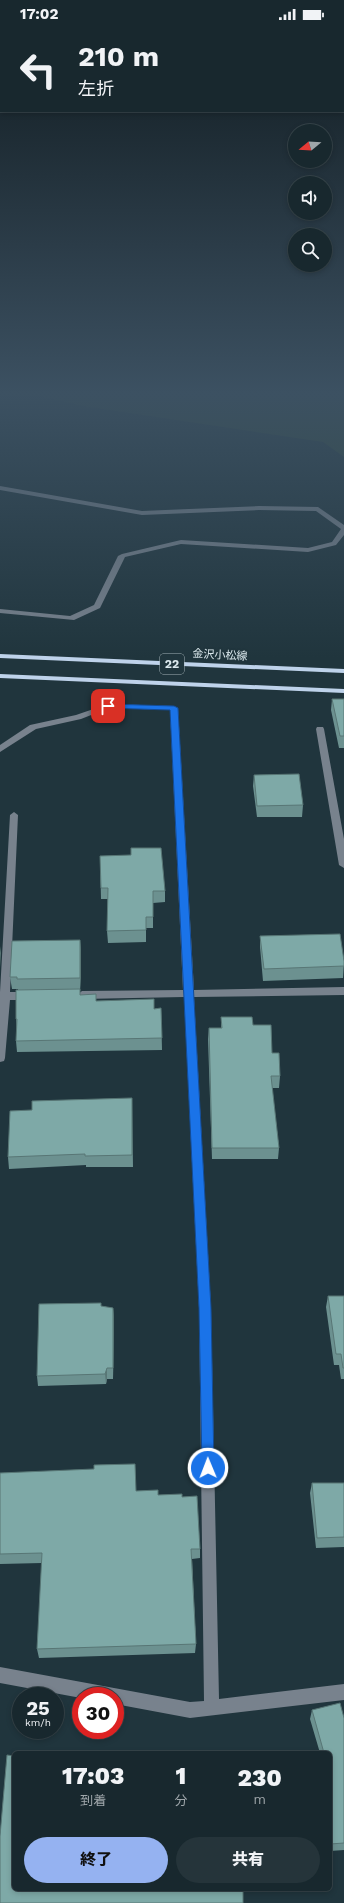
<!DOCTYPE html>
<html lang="ja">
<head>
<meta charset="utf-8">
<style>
	:root { --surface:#18282e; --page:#25343a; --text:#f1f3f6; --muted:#9fa6aa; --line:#36444a; --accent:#95b2f1 }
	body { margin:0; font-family:"Work Sans","Noto Sans JP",sans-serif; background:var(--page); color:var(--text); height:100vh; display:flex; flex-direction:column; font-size:15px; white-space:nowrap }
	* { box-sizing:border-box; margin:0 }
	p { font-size:13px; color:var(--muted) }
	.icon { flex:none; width:22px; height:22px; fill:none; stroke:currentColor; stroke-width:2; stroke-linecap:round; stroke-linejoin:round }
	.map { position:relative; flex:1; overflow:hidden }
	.panel { position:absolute; left:12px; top:1723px; width:320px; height:140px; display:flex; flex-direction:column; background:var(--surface); border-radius:6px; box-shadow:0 2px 6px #0003,0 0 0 1px var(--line) }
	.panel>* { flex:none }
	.top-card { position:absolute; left:0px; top:0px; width:344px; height:84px; box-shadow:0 2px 6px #0003,0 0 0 1px var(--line); background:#18282e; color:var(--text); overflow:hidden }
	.needle { width:26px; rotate:252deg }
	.buttons { position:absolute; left:288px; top:96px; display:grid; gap:8px }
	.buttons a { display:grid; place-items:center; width:44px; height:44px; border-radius:50%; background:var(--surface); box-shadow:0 2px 6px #0003,0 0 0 1px var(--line); font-size:20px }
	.speed { position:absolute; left:12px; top:1659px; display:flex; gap:8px; font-size:20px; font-weight:700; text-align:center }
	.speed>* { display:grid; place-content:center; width:52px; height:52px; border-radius:50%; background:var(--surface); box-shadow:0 2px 6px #0003,0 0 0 1px var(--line); line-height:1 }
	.speed small { font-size:10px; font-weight:400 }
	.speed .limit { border:6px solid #d22; background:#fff; color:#111 }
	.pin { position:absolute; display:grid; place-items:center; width:34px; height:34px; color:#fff; margin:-17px; border-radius:8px; box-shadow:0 2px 6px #0006 }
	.me { position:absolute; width:44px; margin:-22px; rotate:359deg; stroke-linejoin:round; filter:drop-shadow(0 0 3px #0008) }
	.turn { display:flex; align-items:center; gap:14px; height:84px; padding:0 12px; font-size:18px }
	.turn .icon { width:52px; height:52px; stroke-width:2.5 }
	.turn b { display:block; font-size:28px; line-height:34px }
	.eta { display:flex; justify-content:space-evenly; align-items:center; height:68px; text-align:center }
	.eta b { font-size:24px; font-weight:800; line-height:28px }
	.primary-button { display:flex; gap:8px; margin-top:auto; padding:8px 12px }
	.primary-button a { flex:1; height:46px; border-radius:24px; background:var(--accent); color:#111; font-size:16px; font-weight:800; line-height:46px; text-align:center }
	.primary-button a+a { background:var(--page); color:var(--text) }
	.status { display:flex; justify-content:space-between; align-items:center; height:28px; padding:0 20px; background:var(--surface); direction:ltr }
	.status svg { height:11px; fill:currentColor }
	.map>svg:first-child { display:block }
	.green { fill:#30483b }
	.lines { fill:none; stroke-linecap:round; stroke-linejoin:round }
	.minor { fill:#78828d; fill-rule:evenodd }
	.major { fill:#bed2ea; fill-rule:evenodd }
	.wall { fill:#6c9190 }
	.shaded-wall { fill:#587675 }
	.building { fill:#7ea9a7; stroke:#587675 }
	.route { fill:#1a73e8; stroke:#114b97 }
	.labels { text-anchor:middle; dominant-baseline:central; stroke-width:4; stroke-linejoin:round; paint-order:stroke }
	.far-street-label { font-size:11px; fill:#dbe8ed; stroke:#20353d }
	.shield { fill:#20353d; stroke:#a3b2b8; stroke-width:1 }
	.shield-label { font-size:12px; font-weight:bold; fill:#dbe8ed }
</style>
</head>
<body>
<div class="status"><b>17:02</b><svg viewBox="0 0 49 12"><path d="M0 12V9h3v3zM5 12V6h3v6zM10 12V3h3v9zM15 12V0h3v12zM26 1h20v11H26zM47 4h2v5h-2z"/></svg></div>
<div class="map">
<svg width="344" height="1875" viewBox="0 0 344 1875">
	<rect width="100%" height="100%" fill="#20353d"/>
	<path class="green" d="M39,368H344V429L323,414L83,378Z"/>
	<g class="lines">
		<path class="minor" d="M0,458L142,483L259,478L318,479L344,497V507L336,517L308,524L181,516L125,529L100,580L74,592L0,585V581L70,588L94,577L118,528L122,526L181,512L308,520L332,514L341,501L316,483L259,482L142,487L0,462Z
			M108,676L174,678L178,680L194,962L344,959V967L194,969L211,1280L219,1671L344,1656V1672L190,1690L115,1676V1668H81V1670L0,1655V1639L190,1674L204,1673L199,1280L184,969L82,971L77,967L82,963L183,962L170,682L109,680L81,691L36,701L0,724V717L30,697L76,687Z
			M317,699H323L324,701L344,811V840L339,837L316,701Z
			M14,784L18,787L10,964H30L35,968L30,972H10L5,1030L4,1033L0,1034V964L10,787Z"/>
		<path class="major" d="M0,626L344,641V645L0,630Z
			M0,646L344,661V665L0,650Z"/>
	</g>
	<path class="wall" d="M332,671H344V720H339L331,682Z
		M254,747L303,777L302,789H257L253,758Z
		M100,828L165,863V874L153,875V900H146V914L108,915L107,903L108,871H101Z
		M260,908L344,933L343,950L263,953L260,919Z
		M80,912L81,924L80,967L96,973L154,981L161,980L162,1022L17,1024L16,1013L17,1001L16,991L18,962V961H12L10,949Z
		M221,989L253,997L272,1025L280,1048L279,1060H272L279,1120L278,1131H212L208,1011L209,1000H221Z
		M132,1070L133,1139H86V1137L9,1141L8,1129L32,1082Z
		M328,1268H344V1351H341L339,1337H334L326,1279Z
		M101,1275V1278L113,1280L114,1291L113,1351H107L106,1356L38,1358L37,1348Z
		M0,1445L136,1463L158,1467L182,1469L200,1521V1530L192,1531L196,1616L195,1625L39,1630L37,1621L42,1535L0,1536Z
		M312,1455H344V1519L316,1520L310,1465Z
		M312,1682L344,1690V1822L330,1823V1725H320L310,1691Z"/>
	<path class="shaded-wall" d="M80,912L81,924V962L80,950Z
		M0,918L1,925L0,940Z
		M113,1280L114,1291L113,1351Z
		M107,1340V1351L106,1356L105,1346Z"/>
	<path class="building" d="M332,671H344V708H340Z
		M299,746L303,777L257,778L254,747Z
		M131,820H161L165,863H153V889H146V902L107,903L108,860H101L100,828L131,827Z
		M340,906L344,933V938L264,941L260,908Z
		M80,912V950L17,951V949H10L12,913Z
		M80,961V967L96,966V973L154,971V981L161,980L162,1010L16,1013L17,991H16V962Z
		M221,989H252L253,997H271L272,1025H279L280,1048H271L279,1120H212L209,1000H222Z
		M132,1070V1127L85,1128V1126L8,1129L10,1083L32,1082V1073Z
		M328,1268H344V1340H343L341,1326H336Z
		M101,1275V1278L113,1280V1340H107L105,1346L37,1348L39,1276Z
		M135,1436L136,1463L158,1462V1467L182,1466V1469L197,1468L200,1521H191L196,1616L37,1621L42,1525L0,1526V1445L94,1441V1437Z
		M312,1455H344V1509L317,1510Z
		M340,1675L344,1690V1815L330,1816V1725H324L312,1682Z
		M7,1727L14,1728V1861H243V1875H0V1808Z"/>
	<linearGradient id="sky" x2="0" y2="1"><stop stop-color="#121d22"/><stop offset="0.58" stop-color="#3c5162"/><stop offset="1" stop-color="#3c5162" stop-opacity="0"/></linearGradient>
	<rect width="344" height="630" fill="url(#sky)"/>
	<path class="route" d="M108,676L174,678L178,680L211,1280L214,1440L212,1444L208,1446L203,1444L202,1440L199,1280L170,682L106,680L105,678Z"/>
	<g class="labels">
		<g class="far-street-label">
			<text transform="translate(220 627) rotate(3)">金沢小松線</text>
		</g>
		<rect class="shield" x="160" y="626" width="24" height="20" rx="3"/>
		<g class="shield-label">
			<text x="172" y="636">22</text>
		</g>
	</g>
</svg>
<div class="buttons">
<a><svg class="needle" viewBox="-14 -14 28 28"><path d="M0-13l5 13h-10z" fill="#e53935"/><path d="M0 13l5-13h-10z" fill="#9fa6aa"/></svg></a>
<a><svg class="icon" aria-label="sound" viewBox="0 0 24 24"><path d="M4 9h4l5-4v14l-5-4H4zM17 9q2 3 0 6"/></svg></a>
<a><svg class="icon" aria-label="search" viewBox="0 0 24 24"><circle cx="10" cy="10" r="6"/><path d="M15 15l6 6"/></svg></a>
</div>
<div class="speed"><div>25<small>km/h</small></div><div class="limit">30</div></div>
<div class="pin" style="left:108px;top:678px;background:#d93025"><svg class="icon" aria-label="arrive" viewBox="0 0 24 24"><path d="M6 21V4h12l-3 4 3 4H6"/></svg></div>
<svg class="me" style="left:208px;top:1440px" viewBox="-20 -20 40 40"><circle r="17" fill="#1a73e8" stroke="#fff" stroke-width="3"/><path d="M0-11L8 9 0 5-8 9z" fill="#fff"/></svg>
<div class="top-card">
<div class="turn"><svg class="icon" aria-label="left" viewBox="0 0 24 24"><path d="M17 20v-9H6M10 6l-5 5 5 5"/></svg><div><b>210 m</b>左折</div></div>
</div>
<section class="panel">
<div class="eta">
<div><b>17:03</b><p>到着</p></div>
<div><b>1</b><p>分</p></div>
<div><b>230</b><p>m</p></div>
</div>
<div class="primary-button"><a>終了</a><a>共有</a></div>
</section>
</div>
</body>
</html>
